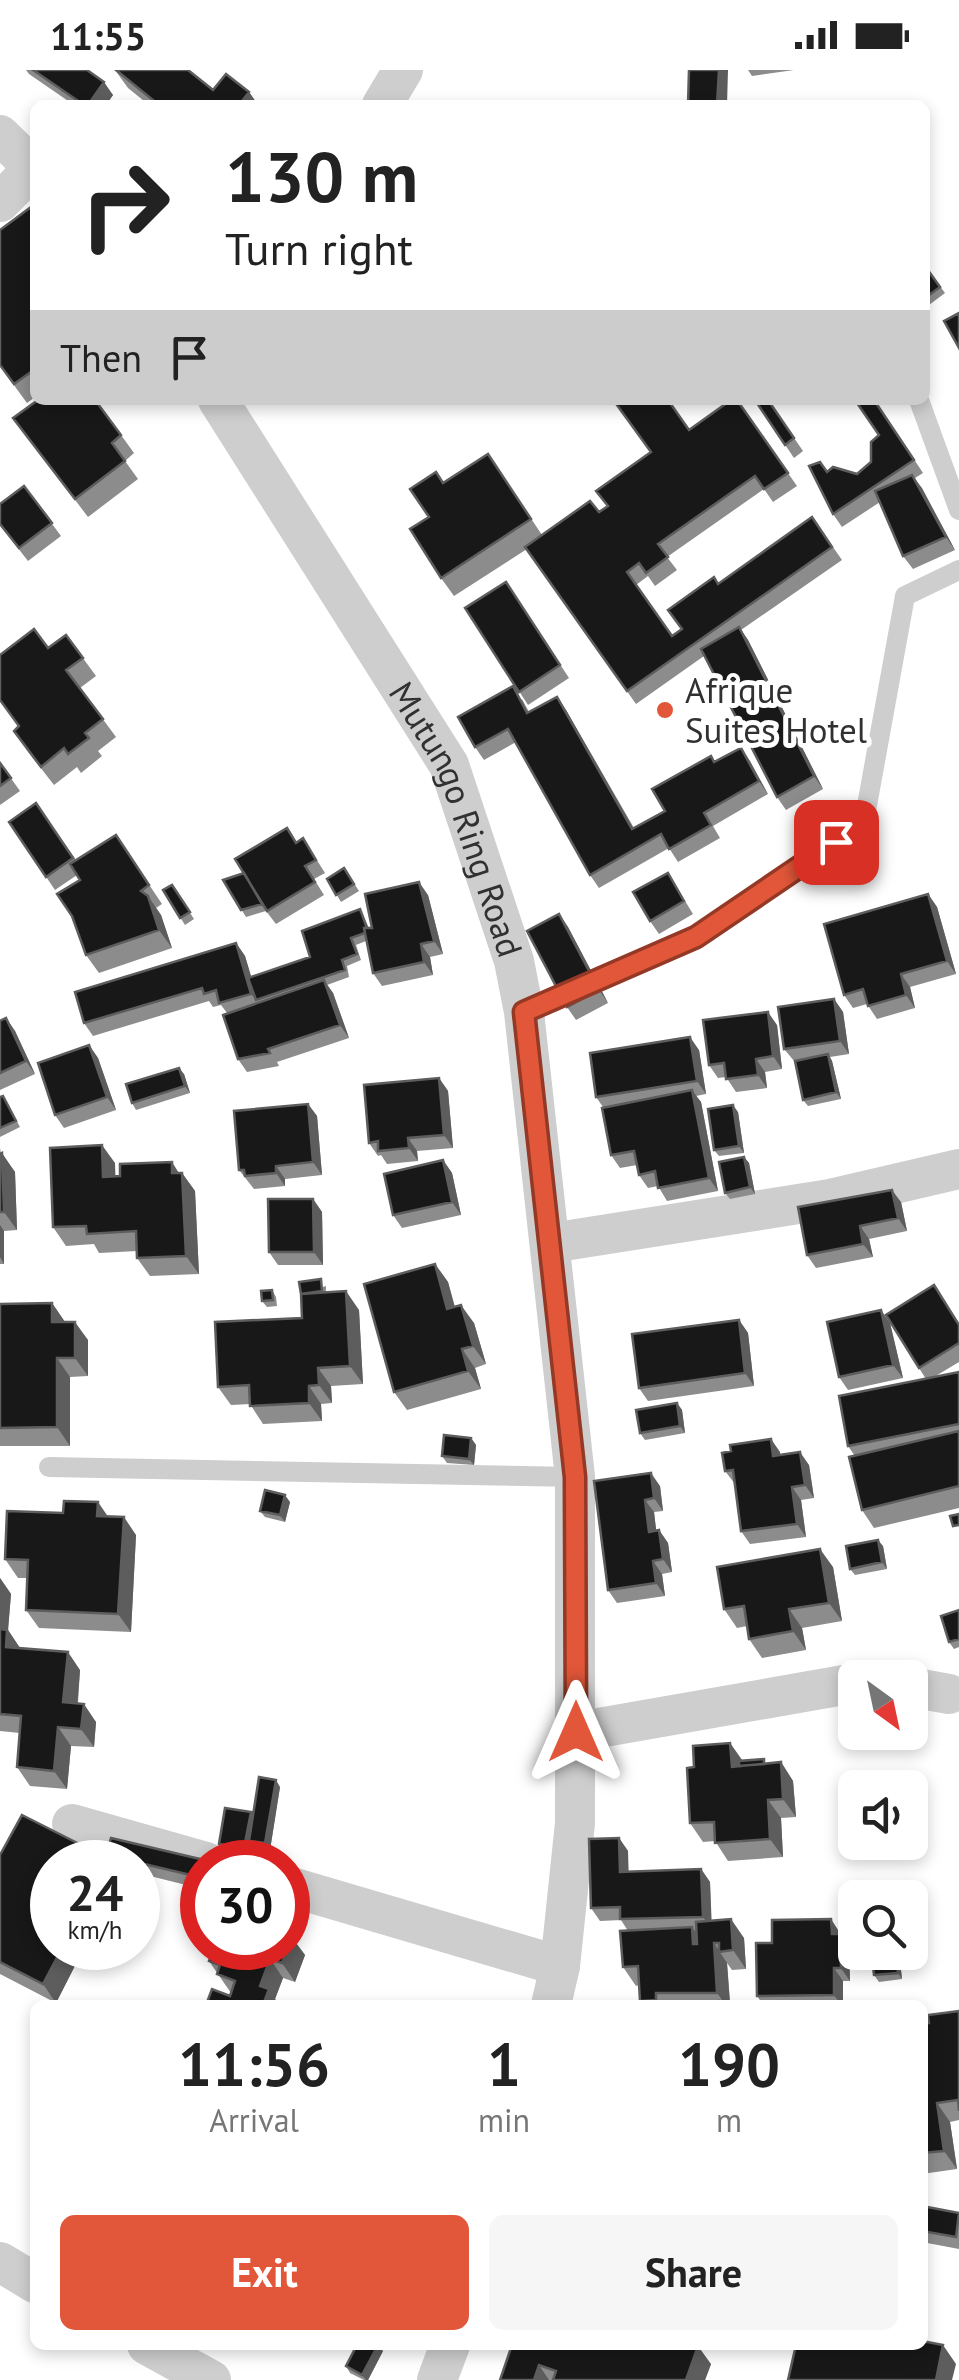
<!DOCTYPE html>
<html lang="en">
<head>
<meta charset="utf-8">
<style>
	:root { --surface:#fff; --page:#f6f6f6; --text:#222; --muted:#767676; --accent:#e25739 }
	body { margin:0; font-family:"PT Sans",sans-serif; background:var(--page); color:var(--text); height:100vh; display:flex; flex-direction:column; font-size:38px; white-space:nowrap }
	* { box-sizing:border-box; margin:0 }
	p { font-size:32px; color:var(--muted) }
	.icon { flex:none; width:55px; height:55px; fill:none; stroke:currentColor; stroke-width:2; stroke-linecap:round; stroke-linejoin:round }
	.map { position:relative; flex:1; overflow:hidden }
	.details { position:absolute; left:30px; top:1930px; width:898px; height:350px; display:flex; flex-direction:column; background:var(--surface); border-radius:15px; box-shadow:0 5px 15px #0003 }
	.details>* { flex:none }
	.top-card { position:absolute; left:30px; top:30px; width:900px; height:305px; border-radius:15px; box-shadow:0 5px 15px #0003; background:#fff; color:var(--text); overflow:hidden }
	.needle { width:65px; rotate:147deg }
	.tools { position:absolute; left:838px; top:1590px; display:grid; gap:20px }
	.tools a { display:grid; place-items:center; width:90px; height:90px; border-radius:15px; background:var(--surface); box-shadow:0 5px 15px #0003; font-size:50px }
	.speed { position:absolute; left:30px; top:1770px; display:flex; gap:20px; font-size:50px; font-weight:700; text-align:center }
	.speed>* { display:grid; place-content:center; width:130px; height:130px; border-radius:50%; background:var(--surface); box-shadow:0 5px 15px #0003; line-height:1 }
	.speed small { font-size:25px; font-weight:400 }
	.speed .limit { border:15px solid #d22; background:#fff; color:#111 }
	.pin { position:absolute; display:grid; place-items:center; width:85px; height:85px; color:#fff; margin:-42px; border-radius:20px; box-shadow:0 5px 15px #0006 }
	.me { position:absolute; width:110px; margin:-55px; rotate:0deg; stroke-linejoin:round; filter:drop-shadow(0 0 8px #0008) }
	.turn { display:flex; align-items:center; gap:35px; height:210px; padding:0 30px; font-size:45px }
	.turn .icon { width:130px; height:130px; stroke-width:2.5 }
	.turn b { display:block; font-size:70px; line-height:85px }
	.then { display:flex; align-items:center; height:95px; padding:0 30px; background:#0003; gap:20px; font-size:38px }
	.eta { display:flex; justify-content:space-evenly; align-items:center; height:170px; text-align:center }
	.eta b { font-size:60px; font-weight:800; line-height:70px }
	.cta { display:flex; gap:20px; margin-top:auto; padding:20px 30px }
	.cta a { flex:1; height:115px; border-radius:15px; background:var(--accent); color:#fff; font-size:40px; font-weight:800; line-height:115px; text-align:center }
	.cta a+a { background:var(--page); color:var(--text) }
	.status { display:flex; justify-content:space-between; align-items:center; height:70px; padding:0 50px; background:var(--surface); direction:ltr }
	.status svg { height:28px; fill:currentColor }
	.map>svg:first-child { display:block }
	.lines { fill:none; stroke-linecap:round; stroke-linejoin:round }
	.service { stroke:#cecece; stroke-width:20 }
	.minor { stroke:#cecece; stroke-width:40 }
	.wall { fill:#8c8c8c }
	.shaded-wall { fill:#5d5d5d }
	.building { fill:#181818; stroke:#5d5d5d; stroke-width:2.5 }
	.route-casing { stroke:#933925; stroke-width:25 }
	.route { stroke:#e25739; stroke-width:18 }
	.poi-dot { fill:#e25739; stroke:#fff; stroke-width:4 }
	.labels { text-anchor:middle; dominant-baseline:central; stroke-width:10; stroke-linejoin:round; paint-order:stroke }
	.poi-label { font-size:35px; fill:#313131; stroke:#fff; text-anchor:start }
	.street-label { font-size:35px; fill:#313131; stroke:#fff }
</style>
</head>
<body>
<div class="status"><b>11:55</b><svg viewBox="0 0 49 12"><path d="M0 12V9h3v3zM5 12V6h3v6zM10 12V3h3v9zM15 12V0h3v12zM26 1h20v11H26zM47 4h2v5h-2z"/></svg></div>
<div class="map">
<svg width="959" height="2310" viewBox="0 0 959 2310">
	<rect width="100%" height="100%" fill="#fff"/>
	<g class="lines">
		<path class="service" d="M919,330L959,440
			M524,942L696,867L864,752L905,526L959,500
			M49,1397L575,1407"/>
		<g class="minor">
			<path d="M382,35L403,0"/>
			<path d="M0,65L35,99"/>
			<path d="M0,132L34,98"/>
			<path id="s1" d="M218,330L449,695L514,891L524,942L575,1407V1753L560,1896L551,1935"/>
			<path d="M551,1173L830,1129L959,1099"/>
			<path d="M910,1617L949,1624"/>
			<path d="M576,1662L855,1613"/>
			<path d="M72,1754L206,1792"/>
			<path d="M288,1816L560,1896"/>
			<path d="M0,2192L35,2213"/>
			<path d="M147,2275L211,2310"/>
			<path d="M437,2310L450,2275"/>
		</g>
	</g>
	<path class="wall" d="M26,0H87L113,25L106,35H74L29,4Z
		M115,0L213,20L249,22L258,35H149L128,18Z
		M748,0H794L752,6Z
		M35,142V327L27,333L0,296Z
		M925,196L945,223L929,235L925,229Z
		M737,330L797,416L773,432L764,419L667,487L677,500L655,516L648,506L636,515L672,566L681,559L718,514L812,447L842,490L741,560L748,570L823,719L786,740L777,727L704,586L636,634L527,479L454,526L441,508L429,447L443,413L488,384L542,465L599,442L607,437L689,360Z
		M755,330H768L803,381L794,388Z
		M875,330L923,403L915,408L955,480L913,499L903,486L880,432L842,457L833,444L827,401L857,404L871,392L879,365Z
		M13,348L121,365L134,383L125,391L138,409L88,447Z
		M24,416L61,466L28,491L0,455Z
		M506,512L569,608L528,635L465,538Z
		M66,565L96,606L80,618L116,667L98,681L102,686L81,703L77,697L54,715L26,679L19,656L48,578Z
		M522,629L529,642L566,640L634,758L665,741L715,692L741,678L768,724L713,756L720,768L678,792L669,778L599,818L590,805L516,672L484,690L475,677Z
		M0,693L20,721L0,735Z
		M36,733L76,790L116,765L162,834L156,838L161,845L172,878L99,903L86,885L80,810L77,805L55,820L9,752Z
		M303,768L325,803L314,809L324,825L276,854L266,841L246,847L223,810L244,803Z
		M344,798L359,821L341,832L327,809Z
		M668,803L693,844L659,864L650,851Z
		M172,815L194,849L185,855L163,820Z
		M928,824L937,837L956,904L910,917L915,938L877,949L867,934L853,938L844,925Z
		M428,825L443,884L430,887L433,905L382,916L373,903L366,871L356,875L361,890L347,896L349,907L327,915L333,923L349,968L277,992L279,996L247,1002L238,989L227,943L221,935L213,937L209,931L93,966L84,953L236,873L245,886L251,907L310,887L360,839L369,858H372Z
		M559,844L568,857L608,933L576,950L567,937Z
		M834,929L843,942L849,984L830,987L832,991L841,1029L808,1036L803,1030L795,992L784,979Z
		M6,948L15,961L35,1004L0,1020V951Z
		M777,955L782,999L765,1002L767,1018L736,1022L726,1007L718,1008L709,995Z
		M89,975L98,988L116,1040L64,1058L55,1045Z
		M699,980L706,1024L696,1026L701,1032L718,1121L667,1131L658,1116L648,1118L639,1105L637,1095L620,1098L611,1085L603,1037L596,1027Z
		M184,1004L190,1023L136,1040L132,1033Z
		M439,1008L448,1021L453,1078L417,1081L418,1091L387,1094L381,1085L378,1086L369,1073Z
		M3,1026L20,1057L0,1067V1027Z
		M308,1034L317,1046L322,1105L285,1109V1116L254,1119L239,1100Z
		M738,1042L744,1083L719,1086L714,1080Z
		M0,1078L1,1084L15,1102L17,1160L4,1161V1194H0Z
		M744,1087L749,1093L755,1124L730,1129L725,1123Z
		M443,1090L452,1103L461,1145L402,1158L393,1145Z
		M115,1093V1106L182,1103L195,1121L199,1204L150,1206L137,1188V1181L99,1183L94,1174L66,1176L53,1157Z
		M313,1129L322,1142L323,1195H278L269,1182Z
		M901,1132L907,1161L869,1169L873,1187L816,1198L807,1185Z
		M435,1194L448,1212L455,1237L474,1253L486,1294L475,1298L481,1319L407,1340L394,1322Z
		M934,1215L959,1253V1292L934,1307L959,1302V1438L874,1458L862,1440L855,1386L848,1376L926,1309L919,1298Z
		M326,1216V1222L359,1240L363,1314L331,1316L332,1333L321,1334L322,1351L263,1354L250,1334L231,1335L218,1317L302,1248L301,1224Z
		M272,1220L276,1227L277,1236L267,1237L262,1231Z
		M52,1233L65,1252L88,1270V1306L70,1307V1376H0V1234Z
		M739,1250L748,1263L754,1316L648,1331L639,1318Z
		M890,1253L903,1308L848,1320L839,1307Z
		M677,1333L682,1340L685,1363L645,1370L640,1363Z
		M471,1368L476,1375L474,1395L447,1393L442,1386Z
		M771,1369L780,1385L809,1395L814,1428L801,1430L806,1467L750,1474L741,1461L735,1414L725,1401L731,1381Z
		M594,1411L660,1416L663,1441L654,1442L656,1460H659L668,1473L672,1502L662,1504L665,1526L617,1533L608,1520Z
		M290,1432L285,1452L265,1447L260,1441Z
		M107,1446L136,1465L131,1562L39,1558L26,1540L27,1508H18L5,1489Z
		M883,1476L887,1499L855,1505L850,1499Z
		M833,1497L842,1551L802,1558L806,1580L762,1588L749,1569L747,1556L737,1558L724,1539Z
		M0,1508L11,1524L8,1560L20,1578L80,1600L78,1633L96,1652L94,1677L71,1676L67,1719L30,1716L17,1697L20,1663L0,1661Z
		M959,1540V1577L954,1579L949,1572Z
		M730,1673L743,1691L767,1694L781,1692L793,1711L796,1747L781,1748L783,1787L728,1791L715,1771L703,1772L690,1753L694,1697Z
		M280,1717L270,1780L253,1778L251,1774L249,1785L224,1781L219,1774L253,1745Z
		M619,1768L628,1781V1802L701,1799L710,1812L711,1851L744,1868L746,1899L732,1900L727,1893L730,1931L762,1933L757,1926L772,1873L841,1862L849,1877L850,1911H843V1935H643L640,1931L639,1915L636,1916L623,1897L628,1861L621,1850L600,1851L591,1838Z
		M95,1782L102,1792H52V1878H101L97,1885L84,1878L56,1933L0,1904V1785Z
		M106,1785L202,1792V1819L138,1803V1792H112Z
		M288,1838L299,1854L293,1869L305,1885L295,1912L283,1908L275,1929L280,1935H206L230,1926L231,1923L209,1891L288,1878Z
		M899,1882L902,1909L879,1912L874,1905Z
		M959,1941V2050L950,2052L957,2099L922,2104V1953H929Z
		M922,2136L959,2143V2179L922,2172Z
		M512,2275L711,2294L705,2310H500Z
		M383,2281L368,2310H364L350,2303L346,2296Z"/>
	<path class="shaded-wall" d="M719,0H728L727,35H717Z
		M104,12L113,25L106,35H88Z
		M249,22L258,35H239Z
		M912,405L922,418L955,480L946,467Z
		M739,557L748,570L823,719L814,706Z
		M557,627L566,640L641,772L632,759Z
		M741,678L750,691L768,724L759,711Z
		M419,812L428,825L443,884L434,871Z
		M928,824L937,837L956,904L947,891Z
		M148,826L161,845L172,878L159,860Z
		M559,844L568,857L608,933L599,920Z
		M236,873L245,886L258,929L256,930L251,924Z
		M421,874L430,887L433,905L424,892Z
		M901,904L910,917L915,938L906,925Z
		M324,910L333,923L349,968L340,955Z
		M834,929L843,942L849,984L840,971Z
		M768,942L777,955L782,999L773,986Z
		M6,948L15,961L35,1004L26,991Z
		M690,967L699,980L706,1024L697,1011Z
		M89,975L98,988L116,1040L107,1027Z
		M828,984L832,991L841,1029L836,1022Z
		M756,989L765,1002L767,1018L758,1005Z
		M179,998L184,1004L190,1023L185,1016Z
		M439,1008L448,1021L453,1078L444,1065Z
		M692,1020L701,1032L718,1121L709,1108Z
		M308,1034L317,1046L322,1105L313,1092Z
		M733,1035L738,1042L744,1083L739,1076Z
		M408,1068L417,1081L418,1091L409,1078Z
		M102,1075L115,1093L116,1125L103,1107Z
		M2,1083L15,1102L17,1160L4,1142Z
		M744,1087L749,1093L755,1124L750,1117Z
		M443,1090L452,1103L461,1145L452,1132Z
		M172,1092L182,1108V1103L195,1121L199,1204L186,1186L172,1103Z
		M276,1096L285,1109V1116L276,1103Z
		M892,1120L901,1132L907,1161L898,1148Z
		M313,1129L322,1142L323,1195L314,1182Z
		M0,1155L4,1161V1194L0,1187Z
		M860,1156L869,1169L873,1187L863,1174Z
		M435,1194L448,1212L460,1257L447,1239Z
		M346,1221L359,1240L363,1314L350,1296Z
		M52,1233L65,1252H52Z
		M461,1235L474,1253L486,1294L473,1276Z
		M881,1240L890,1253L903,1308L893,1295Z
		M739,1250L748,1263L754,1316L745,1303Z
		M75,1252L88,1270V1306L75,1288Z
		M462,1279L475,1298L481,1319L468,1301Z
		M57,1288L70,1307V1376L57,1357Z
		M318,1298L331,1316L332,1333L319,1315Z
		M309,1316L321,1334L322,1351L309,1333Z
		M677,1333L682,1340L685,1363L680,1356Z
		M471,1368L476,1375L474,1395L469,1389Z
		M771,1369L780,1382L782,1399L773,1386Z
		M800,1382L809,1395L814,1428L805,1415Z
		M651,1403L660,1416L663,1441L654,1428Z
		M792,1417L801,1430L806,1467L797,1454Z
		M285,1425L290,1432L285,1452L280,1445Z
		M645,1430L654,1442L658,1475L649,1462Z
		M98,1432L111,1451L97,1446Z
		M124,1447L136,1465L131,1562L118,1544Z
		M659,1460L668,1473L672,1502L663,1489Z
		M878,1470L883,1476L887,1499L882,1492Z
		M820,1479L833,1497L842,1551L829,1533Z
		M653,1491L662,1504L665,1526L656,1513Z
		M0,1508L11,1524L8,1560L20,1578L19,1595L0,1568Z
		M789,1539L802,1558L806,1580L793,1561Z
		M68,1582L80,1600L76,1651L63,1632Z
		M84,1634L96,1652L94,1677L81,1659Z
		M58,1657L71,1676L67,1719L54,1701Z
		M730,1673L743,1692L745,1708L732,1697Z
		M781,1692L793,1711L796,1747L783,1729Z
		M276,1710L280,1717L270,1780L265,1773Z
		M768,1730L781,1748L783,1787L770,1769Z
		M251,1742L255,1748L249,1771L251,1774L249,1785L244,1778Z
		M619,1768L628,1781L629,1815L620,1802Z
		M95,1782L102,1792H90Z
		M701,1799L710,1812L712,1860L703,1847Z
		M288,1838L299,1854L293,1869L305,1885L295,1912L282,1893L288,1878Z
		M731,1849L744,1868L746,1899L733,1880Z
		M831,1849L849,1877L850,1911L841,1898L832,1864Z
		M692,1857L705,1875L693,1874Z
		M714,1873L727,1893L730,1935H726L717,1923Z
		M62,1878H84L56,1933L43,1914Z
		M91,1878H101L97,1885Z
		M895,1882H899L902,1909L898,1903Z
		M270,1889L283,1908L275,1929L280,1935H263L260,1916Z
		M834,1898L843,1911V1935H841L834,1925Z
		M937,2033L950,2052L957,2099L944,2081Z
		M378,2275L383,2281L368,2310H366L362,2305Z
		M943,2275L956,2294L952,2310H936Z
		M698,2276L711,2294L705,2310H686Z
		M539,2295L549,2310H534Z"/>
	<path class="building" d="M33,0H87L104,12L88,35H84Z
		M116,0H188L213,20L226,4L249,22L239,35H159Z
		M689,0H719L717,35H688Z
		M31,137L35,142V299L14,314L0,295V160Z
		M925,196L940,217L925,228Z
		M959,243V278L944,251Z
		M38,330H95L121,365L112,373L125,391L75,429L13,348Z
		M624,330H668L689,360L731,330H737L788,403L764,419L755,406L658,474L668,487L646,503L639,493L627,502L672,566L682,559L668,540L714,507L718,514L812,447L832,477L627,621L525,477L590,431L599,442L608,436L596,421L651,382L617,335Z
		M755,330H768L794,368L785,375Z
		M855,330H874L914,390L833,444L809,396L820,392L827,402L833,397L857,404L871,392V372L879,365Z
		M488,384L531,449L441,508L410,459L429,447L410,419L436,402L443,413Z
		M912,405L946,467L903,486L875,421Z
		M24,416L52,453L19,478L0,454V434Z
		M506,512L560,595L519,622L465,538Z
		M739,557L814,706L777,727L701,579Z
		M34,559L48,578L66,565L83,588L66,600L103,649L85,663L89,668L68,684L64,678L41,697L14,661L19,656L0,630V585Z
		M513,616L527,643L557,627L632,759L665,741L652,719L711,686L714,692L741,678L759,711L704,743L711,755L669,779L661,764L590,805L508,659L475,677L458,647Z
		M0,693L11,708L0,716Z
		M36,733L73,788L46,807L9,752Z
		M287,758L296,773L303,768L316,790L305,796L315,812L267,841L235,789Z
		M116,765L149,815L141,821L148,826L159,860L86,885L72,846L57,824L80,810L70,794Z
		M344,798L354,814L336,825L327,809Z
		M244,803L262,834L241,840L223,810Z
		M668,803L684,831L650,851L633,822Z
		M419,812L434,871L421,874L424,892L373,903L364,858H372L365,824Z
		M172,815L190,842L180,848L163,820Z
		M928,824L947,891L901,904L906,925L868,936L863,919L844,925L824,854Z
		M360,839L367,858H364L365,863L351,868L357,884L342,890L345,900L256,930L248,908L310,887L302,861Z
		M559,844L599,920L567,937L527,861Z
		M236,873L251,924L219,933L216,920L204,924L202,918L84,953L75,922Z
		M324,910L340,955L268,979L270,983L238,989L223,945Z
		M834,929L840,971L784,979L778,937Z
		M768,942L773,986L756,989L758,1005L726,1009L724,993L709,995L703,950Z
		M6,948L26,991L0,1003V951Z
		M690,967L697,1011L596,1027L590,983Z
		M89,975L107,1027L55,1045L38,993Z
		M828,984L836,1022L803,1030L795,991Z
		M179,998L185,1016L132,1033L126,1014Z
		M439,1008L444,1065L408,1068L409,1078L378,1081V1071L369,1073L364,1015Z
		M692,1020L709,1108L658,1118L655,1101L639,1105L634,1081L611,1085L602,1038Z
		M3,1026L16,1051L0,1058V1027Z
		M308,1034L313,1092L276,1096V1103L245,1106L244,1100H239L234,1041Z
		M733,1035L739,1076L714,1080L708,1039Z
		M102,1075L103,1107L120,1106V1094L172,1092V1103H182L186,1186L137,1188L136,1161L87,1164L86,1156L53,1157L50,1078Z
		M2,1083L4,1142H0V1084Z
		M744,1087L750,1117L725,1123L719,1092Z
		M443,1090L452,1132L393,1145L384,1104Z
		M892,1120L898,1148L860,1156L863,1174L807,1185L798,1137Z
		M268,1129H313L314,1182H269Z
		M435,1194L447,1239L461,1235L473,1276L462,1279L468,1301L394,1322L364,1214Z
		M321,1209L322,1221L301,1224L299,1212Z
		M934,1215L959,1255V1273L919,1298L886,1245Z
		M272,1220L273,1230L262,1231L261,1221Z
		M346,1221L350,1296L318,1298L319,1315L309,1316V1333L250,1336L249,1315L218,1317L215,1252L302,1248L301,1224Z
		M52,1233V1252H75V1288H57V1357L0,1358V1234Z
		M881,1240L893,1295L839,1307L827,1252Z
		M739,1250L745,1303L639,1318L632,1264Z
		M959,1302V1354L848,1376L839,1326Z
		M677,1333L680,1356L640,1363L636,1340Z
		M959,1361V1416L862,1440L849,1387Z
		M444,1365L471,1368L469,1389L442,1386Z
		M771,1369L773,1386L800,1382L805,1415L792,1417L797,1454L741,1461L733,1400L725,1401L722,1383L731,1381L730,1375Z
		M651,1403L654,1428L645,1430L649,1462L659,1460L663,1489L653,1491L656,1513L608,1520L594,1411Z
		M265,1420L285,1425L280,1445L260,1441Z
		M64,1431L98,1432L97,1446L124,1447L118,1544L26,1540L28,1490L5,1489L7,1441L63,1443Z
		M959,1444V1455L953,1456L950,1446Z
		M878,1470L882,1492L850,1499L846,1476Z
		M820,1479L829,1533L789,1539L793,1561L749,1569L744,1536L724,1539L717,1497Z
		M959,1540V1569L949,1572L941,1546Z
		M0,1559L7,1560L6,1577L68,1582L63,1632L84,1634L81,1659L58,1657L54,1701L17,1697L21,1646L0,1644Z
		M730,1673L732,1697L781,1692L783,1729L768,1730L770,1769L715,1773L714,1752L690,1753L687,1698L694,1697L693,1676Z
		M764,1689V1694L739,1696V1691Z
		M259,1707L276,1710L265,1773L249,1771Z
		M225,1738L251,1742L244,1778L219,1774Z
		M22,1745L95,1782L90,1792H52V1878H62L43,1914L0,1892V1785Z
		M111,1768L204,1790L199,1807L106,1785Z
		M619,1768L620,1802L701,1799L703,1847L620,1849V1837L591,1838L589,1769Z
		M731,1849L733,1880L719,1882V1873H714L717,1923H656V1930L640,1931L638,1896L623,1897L620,1861L692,1857L693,1874H697L696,1852Z
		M831,1849L832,1864H840L841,1898H834V1925L757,1926L756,1873H772V1850Z
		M288,1865L292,1867L282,1893L270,1889L260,1916L269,1919L263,1935H206L212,1919L230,1926L235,1911L217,1904L220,1895L209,1891L214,1878H288Z
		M871,1882H895L898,1903L874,1905Z
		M718,1931L809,1935H718Z
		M959,1941V2041L958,2030L937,2033L944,2081L922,2083V1953H929L928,1945Z
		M922,2136L959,2143L956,2167L922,2161Z
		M922,2271L943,2275L936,2310H788L796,2275H922Z
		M357,2275H378L362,2305L346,2296Z
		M512,2275H696L698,2276L686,2310H553L556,2301L539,2295L534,2310H500Z"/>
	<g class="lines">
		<g class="route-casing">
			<path id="route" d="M576,1662L575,1407L524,942L696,867L836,772"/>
		</g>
		<use href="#route" class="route"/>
	</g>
	<circle class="poi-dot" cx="665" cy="640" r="10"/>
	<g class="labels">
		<g class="poi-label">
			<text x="685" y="620">Afrique<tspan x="685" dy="40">Suites Hotel</tspan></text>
		</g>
		<g class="street-label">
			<text stroke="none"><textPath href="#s1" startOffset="485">Mutungo Ring Road</textPath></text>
		</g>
	</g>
</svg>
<div class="tools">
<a><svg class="needle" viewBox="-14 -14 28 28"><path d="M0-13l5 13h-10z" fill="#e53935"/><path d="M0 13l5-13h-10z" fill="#767676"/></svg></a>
<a><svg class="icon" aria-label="sound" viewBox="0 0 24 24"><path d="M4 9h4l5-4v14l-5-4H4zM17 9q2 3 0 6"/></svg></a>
<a><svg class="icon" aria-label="search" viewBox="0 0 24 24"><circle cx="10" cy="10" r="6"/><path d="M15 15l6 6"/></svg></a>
</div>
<div class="speed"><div>24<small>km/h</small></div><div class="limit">30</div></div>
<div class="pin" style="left:836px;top:772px;background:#d93025"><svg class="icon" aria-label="arrive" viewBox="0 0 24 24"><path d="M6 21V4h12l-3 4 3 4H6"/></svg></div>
<svg class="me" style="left:576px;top:1662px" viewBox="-20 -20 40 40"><path d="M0-17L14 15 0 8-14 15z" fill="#e25739" stroke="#fff" stroke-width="4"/></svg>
<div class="top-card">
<div class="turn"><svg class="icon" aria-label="right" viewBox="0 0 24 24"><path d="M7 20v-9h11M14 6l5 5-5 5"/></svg><div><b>130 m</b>Turn right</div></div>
<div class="then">Then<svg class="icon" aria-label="arrive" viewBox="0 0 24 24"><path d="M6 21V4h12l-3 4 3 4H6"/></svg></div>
</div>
<section class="details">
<div class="eta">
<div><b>11:56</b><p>Arrival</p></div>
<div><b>1</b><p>min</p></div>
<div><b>190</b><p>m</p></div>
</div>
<div class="cta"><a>Exit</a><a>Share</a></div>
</section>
</div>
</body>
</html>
